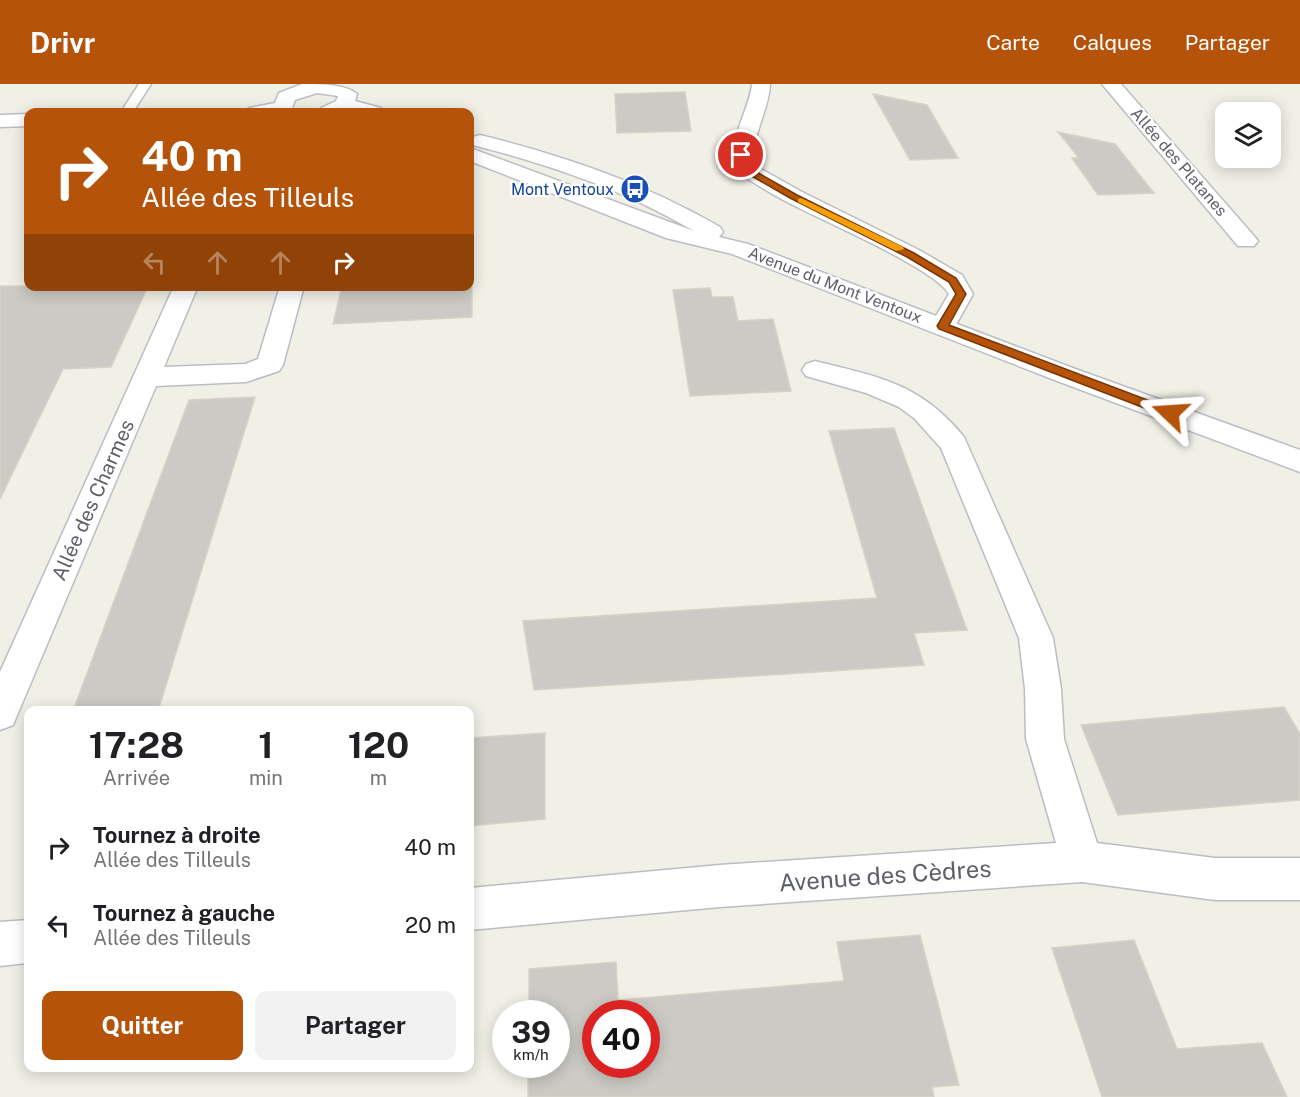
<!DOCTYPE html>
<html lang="fr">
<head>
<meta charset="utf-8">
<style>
	:root { --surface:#fff; --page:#f2f2f2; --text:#202124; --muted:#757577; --accent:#b45309 }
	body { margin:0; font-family:"Public Sans",sans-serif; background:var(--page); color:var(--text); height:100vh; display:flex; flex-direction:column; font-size:22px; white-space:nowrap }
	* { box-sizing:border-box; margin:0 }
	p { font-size:20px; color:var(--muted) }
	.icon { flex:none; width:33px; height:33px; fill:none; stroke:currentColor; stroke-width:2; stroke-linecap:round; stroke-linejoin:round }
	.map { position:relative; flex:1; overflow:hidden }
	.details { position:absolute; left:24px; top:622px; width:450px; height:366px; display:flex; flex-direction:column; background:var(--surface); border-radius:12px; box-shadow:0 3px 15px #0003 }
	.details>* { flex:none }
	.banner { position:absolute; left:24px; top:24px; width:450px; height:183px; border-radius:12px; box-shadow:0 3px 15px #0003; background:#b45309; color:#fff; overflow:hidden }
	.fabs { position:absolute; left:1215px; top:18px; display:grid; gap:12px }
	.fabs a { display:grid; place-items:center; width:66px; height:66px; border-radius:12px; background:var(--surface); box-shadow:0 3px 15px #0003; font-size:30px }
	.speed { position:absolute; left:492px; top:916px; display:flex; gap:12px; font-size:30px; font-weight:700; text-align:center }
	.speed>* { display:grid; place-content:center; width:78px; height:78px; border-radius:50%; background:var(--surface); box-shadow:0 3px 15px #0003; line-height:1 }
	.speed small { font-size:15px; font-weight:400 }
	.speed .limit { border:9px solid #d22; background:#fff; color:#111 }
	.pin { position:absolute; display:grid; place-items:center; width:51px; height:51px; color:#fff; margin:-26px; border:3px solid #fff; border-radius:50%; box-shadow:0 2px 6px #0007 }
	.me { position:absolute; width:66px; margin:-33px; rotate:290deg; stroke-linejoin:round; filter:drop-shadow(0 0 4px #0008) }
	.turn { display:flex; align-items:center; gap:21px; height:126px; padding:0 18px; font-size:27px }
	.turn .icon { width:78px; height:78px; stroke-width:2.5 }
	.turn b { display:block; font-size:42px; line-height:51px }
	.lanes { display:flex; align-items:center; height:57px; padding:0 18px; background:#0003; justify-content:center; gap:30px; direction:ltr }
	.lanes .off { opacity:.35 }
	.eta { display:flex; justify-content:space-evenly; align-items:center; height:102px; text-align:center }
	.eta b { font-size:36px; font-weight:700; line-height:42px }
	.cta { display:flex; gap:12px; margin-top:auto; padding:12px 18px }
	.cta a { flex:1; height:69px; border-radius:12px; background:var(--accent); color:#fff; font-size:24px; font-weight:700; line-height:69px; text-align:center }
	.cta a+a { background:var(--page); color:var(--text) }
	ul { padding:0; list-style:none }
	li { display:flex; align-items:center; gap:18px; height:78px; padding:0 18px }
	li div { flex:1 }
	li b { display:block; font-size:22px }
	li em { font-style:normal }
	header { display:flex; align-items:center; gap:36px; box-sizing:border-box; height:84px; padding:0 30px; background:var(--accent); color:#fff }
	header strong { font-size:28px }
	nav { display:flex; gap:33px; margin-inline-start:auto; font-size:21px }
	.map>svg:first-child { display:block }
	.building { fill:#cccac4; stroke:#d5d3c5; stroke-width:1.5; fill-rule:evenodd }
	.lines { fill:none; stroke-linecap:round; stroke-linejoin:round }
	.lane-casing { stroke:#bbbdc2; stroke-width:3 }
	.street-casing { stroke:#bbbdc2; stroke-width:3 }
	.secondary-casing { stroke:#bcbdc4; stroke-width:3 }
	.lane { fill:#fff; fill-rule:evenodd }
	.street { fill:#fff; fill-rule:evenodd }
	.secondary { fill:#fff; fill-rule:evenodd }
	.route { fill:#b45309; stroke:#753606; stroke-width:1.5 }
	.slow { fill:#f59e0b }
	.labels { text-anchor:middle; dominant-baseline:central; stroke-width:4.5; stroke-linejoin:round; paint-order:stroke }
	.far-street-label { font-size:16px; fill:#5e6067; stroke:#fff }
	.far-transit-label { font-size:16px; fill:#164399; stroke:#fff; text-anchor:end }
	.street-label { font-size:20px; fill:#5e6067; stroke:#fff }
	.near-street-label { font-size:24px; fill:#5e6067; stroke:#fff }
</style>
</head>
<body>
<header>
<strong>Drivr</strong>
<nav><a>Carte</a><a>Calques</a><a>Partager</a></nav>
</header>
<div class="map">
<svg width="1300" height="1013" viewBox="0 0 1300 1013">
	<rect width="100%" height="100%" fill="#f0f0e7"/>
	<path class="building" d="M685,8L691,47L617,49L615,10Z
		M873,10L927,21L958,74L910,76Z
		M1058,48L1115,60L1154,109L1098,111L1072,74H1079Z
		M0,202H148L111,283L63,285L0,415Z
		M342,202H472V233L333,240Z
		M710,204L712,213H733L738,237L773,235L791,307L690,312L673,206Z
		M255,313L158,627H73L189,316Z
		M894,344L967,546L914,549L924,581L534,606L523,537L877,514L829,347Z
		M1284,623L1300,650V716L1118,731L1081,641Z
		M545,649V735L470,742V654Z
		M920,851L959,1001L932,1003L934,1013H528V981H556V930H529V885L616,878L618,916L844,897L837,858ZM596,930H646V981H596Z
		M1134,856L1177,965L1262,959L1287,1013H1102L1052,864Z"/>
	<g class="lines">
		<g class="lane-casing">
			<path id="lane" d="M139,0H151L133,28H121Z"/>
		</g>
		<g class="street-casing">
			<path id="street" d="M752,0H770C769,28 750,53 754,81L802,108L919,166L962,191L973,210L952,248L943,250L934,248L930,242L949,210C934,184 821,136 789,119C771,110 754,99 737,88C722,68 750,25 752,0Z
				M1102,0H1121L1254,152L1258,157L1254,162H1238Z
				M174,202H198L164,283L245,280L258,275L280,202H304L283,281L279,287L246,298L156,302L13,641L0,646V588Z
				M815,277C879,293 920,299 964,353L1053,554L1061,605L1064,655L1097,759L1215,774H1300V816H1215L1082,798L720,823L470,846V804L720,781L1056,759L1026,655L1025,605L1019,554L941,364L914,334L899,323L866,309L806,292L802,286L806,280Z
				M28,836V879L0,882V838Z"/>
		</g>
		<g class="secondary-casing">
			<path id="secondary" d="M302,0C319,0 346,0 357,10L355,17L381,24L384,28H319L321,24L336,17L338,12L317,9L295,16L291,27L246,28L249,24L275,19L279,9Z
				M28,30V42L0,43V31Z
				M480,51C565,72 644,99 720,143L723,148L719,153L748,160L1070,283L1300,366V388L1052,295L732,170L666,154L470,77V64L694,147C624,106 551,81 473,61L470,57L473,53Z"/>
		</g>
		<use href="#lane" class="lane"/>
		<use href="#street" class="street"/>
		<use href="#secondary" class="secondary"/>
	</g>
	<path class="route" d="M741,68L745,71L748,83L797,111L914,169L956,194L966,210L949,241L1174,326V332H1165L939,245L937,242L956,210L949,198L907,173L790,114L741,86L736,71Z"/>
	<path class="slow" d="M801,114L903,163L904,165L896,167L798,118V115Z"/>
	<defs>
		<g id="bus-disc" transform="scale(1.5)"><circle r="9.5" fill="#1a4fb4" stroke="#fff"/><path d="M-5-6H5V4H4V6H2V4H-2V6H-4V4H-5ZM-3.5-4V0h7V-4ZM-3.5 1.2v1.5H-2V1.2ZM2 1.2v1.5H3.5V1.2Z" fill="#fff"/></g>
	</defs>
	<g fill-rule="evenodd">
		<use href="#bus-disc" x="635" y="105"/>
	</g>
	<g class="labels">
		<g class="far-street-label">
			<text transform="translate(1179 78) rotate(49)">Allée des Platanes</text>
			<text transform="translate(835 201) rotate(21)">Avenue du Mont Ventoux</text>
		</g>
		<g class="far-transit-label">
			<text x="614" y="105">Mont Ventoux</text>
		</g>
		<g class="street-label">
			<text transform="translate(93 416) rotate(-66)">Allée des Charmes</text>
		</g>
		<g class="near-street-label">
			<text transform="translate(885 791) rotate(-4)">Avenue des Cèdres</text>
		</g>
	</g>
</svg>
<div class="fabs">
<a><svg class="icon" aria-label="layers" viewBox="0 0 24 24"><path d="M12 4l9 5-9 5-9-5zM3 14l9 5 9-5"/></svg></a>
</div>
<div class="speed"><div>39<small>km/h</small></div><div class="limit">40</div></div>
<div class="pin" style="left:741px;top:71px;background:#d93025"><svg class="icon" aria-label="arrive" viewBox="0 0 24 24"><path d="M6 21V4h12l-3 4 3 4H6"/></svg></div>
<svg class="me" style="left:1170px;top:329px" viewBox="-20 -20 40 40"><path d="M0-17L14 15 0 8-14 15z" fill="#b45309" stroke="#fff" stroke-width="4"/></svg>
<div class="banner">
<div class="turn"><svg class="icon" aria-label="right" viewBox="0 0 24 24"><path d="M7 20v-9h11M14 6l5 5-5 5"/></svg><div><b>40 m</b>Allée des Tilleuls</div></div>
<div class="lanes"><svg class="icon off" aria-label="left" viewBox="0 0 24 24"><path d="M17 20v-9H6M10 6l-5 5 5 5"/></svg><svg class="icon off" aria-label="ahead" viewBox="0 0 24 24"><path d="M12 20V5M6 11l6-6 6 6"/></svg><svg class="icon off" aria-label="ahead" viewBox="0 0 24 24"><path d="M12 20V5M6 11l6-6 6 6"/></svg><svg class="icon" aria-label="right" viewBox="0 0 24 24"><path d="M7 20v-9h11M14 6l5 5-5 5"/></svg></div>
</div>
<section class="details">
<div class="eta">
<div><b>17:28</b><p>Arrivée</p></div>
<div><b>1</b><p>min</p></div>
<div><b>120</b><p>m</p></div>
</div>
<ul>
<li><svg class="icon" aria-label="right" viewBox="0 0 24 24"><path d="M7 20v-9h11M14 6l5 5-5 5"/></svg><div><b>Tournez à droite</b><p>Allée des Tilleuls</p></div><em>40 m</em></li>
<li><svg class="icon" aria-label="left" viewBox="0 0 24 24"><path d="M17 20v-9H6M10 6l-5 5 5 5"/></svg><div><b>Tournez à gauche</b><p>Allée des Tilleuls</p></div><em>20 m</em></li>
</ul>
<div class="cta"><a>Quitter</a><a>Partager</a></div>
</section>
</div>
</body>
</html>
